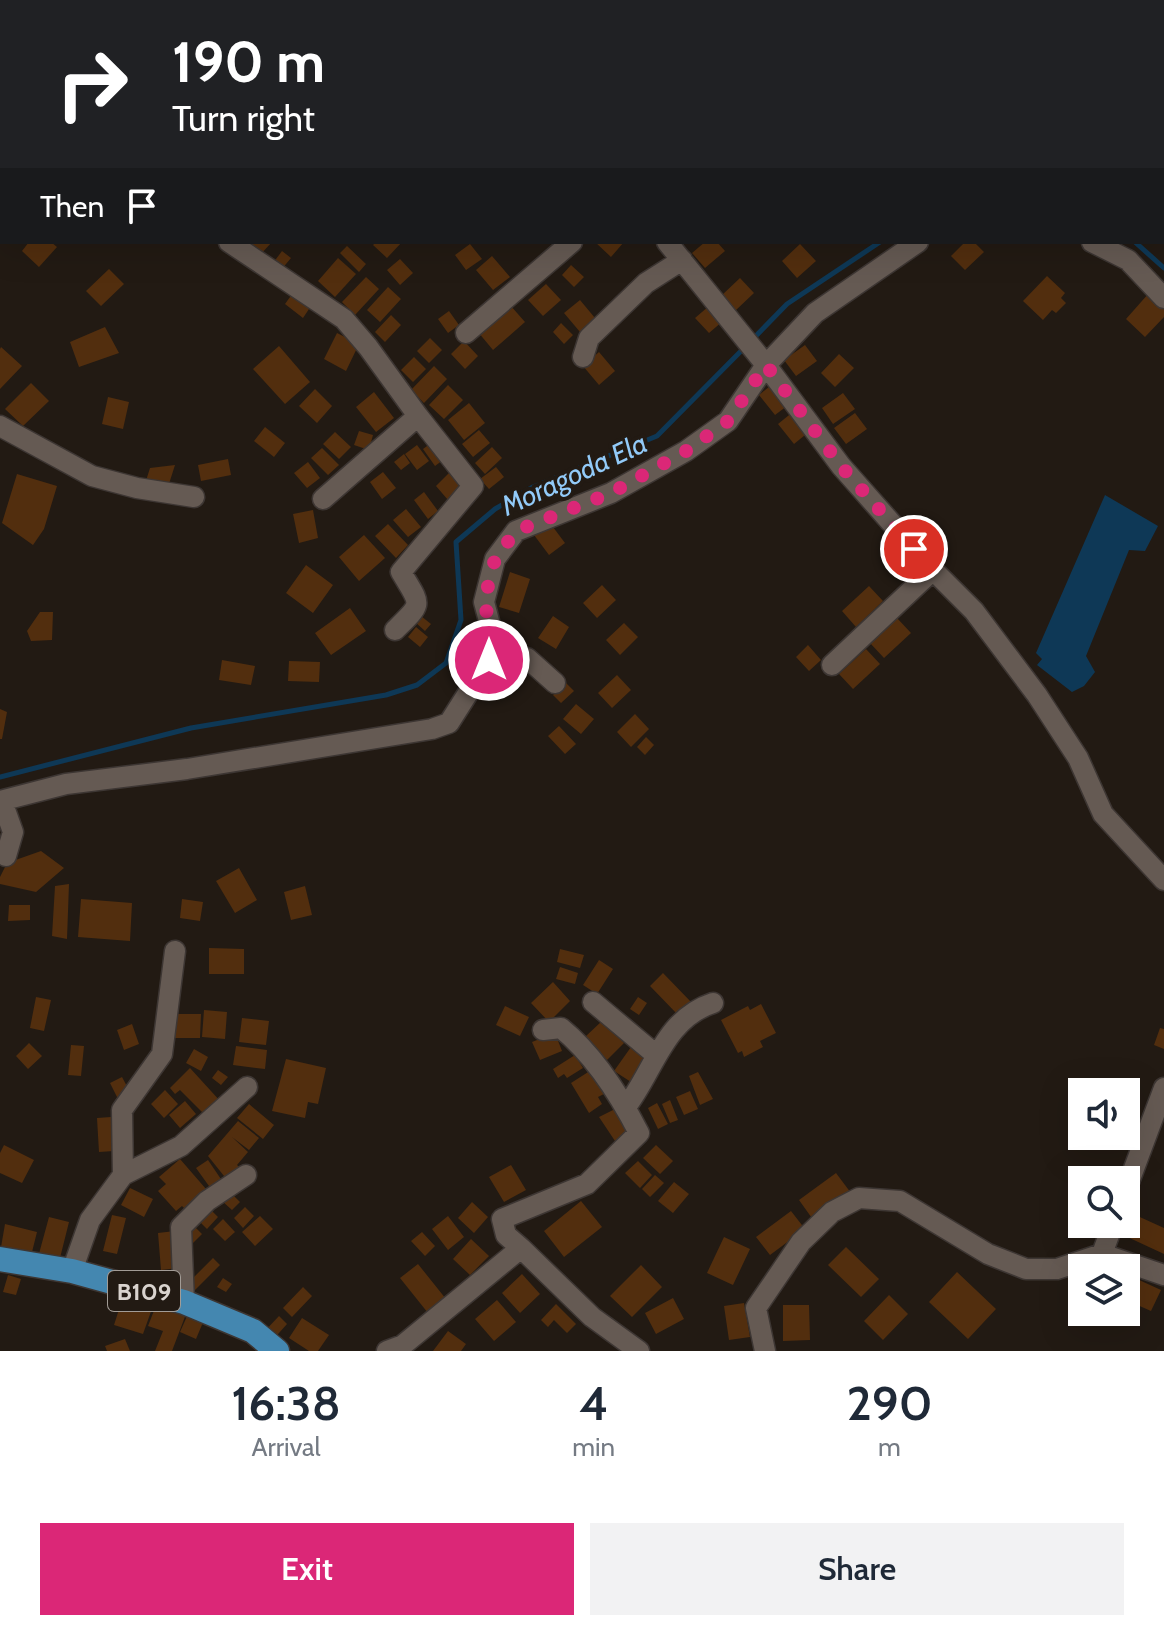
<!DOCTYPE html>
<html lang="en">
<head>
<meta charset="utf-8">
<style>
	:root { --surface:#fff; --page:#f2f2f3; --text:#1f2937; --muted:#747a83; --accent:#db2777 }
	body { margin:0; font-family:Cabin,sans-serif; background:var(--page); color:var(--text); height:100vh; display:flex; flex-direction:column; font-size:30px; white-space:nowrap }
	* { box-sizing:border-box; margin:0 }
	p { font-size:26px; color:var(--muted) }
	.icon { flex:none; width:44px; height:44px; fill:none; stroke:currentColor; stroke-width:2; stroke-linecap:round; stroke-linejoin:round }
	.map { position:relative; height:1351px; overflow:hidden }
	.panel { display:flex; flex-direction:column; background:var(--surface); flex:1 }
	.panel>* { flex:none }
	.hud { position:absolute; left:0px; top:0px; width:1164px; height:244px; box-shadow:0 8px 32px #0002; background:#202124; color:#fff; overflow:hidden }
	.fabs { position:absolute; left:1068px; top:1078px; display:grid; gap:16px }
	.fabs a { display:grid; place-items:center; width:72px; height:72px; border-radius:0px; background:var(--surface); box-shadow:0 8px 32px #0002; font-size:40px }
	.pin { position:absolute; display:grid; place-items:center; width:68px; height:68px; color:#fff; margin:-34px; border:4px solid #fff; border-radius:50%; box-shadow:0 2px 8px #0007 }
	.me { position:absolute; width:88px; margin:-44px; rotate:0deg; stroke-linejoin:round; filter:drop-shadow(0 0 6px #0008) }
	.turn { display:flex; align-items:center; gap:28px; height:168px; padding:0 40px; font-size:36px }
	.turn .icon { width:104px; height:104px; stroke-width:2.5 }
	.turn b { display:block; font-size:56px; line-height:68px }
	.then { display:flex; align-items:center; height:76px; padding:0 40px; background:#0003; gap:16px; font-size:30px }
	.eta { display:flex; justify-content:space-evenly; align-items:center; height:136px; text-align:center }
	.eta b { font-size:48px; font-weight:600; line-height:56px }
	.button { display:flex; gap:16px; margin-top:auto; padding:16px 40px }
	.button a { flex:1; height:92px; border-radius:0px; background:var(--accent); color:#fff; font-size:32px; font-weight:600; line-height:92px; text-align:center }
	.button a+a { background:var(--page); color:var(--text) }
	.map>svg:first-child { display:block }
	.water { fill:#0e3856 }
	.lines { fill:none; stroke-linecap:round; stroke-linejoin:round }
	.stream { stroke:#0e3856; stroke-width:5 }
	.building { fill:#522e0e }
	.minor-casing { stroke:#3d3633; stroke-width:23 }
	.major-casing { stroke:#3d3633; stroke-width:27 }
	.minor { stroke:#655a53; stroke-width:20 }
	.major { stroke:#4487b0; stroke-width:24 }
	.route { stroke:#db2777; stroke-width:14; stroke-dasharray:0 25.2 }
	.labels { text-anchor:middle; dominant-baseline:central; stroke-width:8; stroke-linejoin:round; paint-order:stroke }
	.shield { fill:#221a13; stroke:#a29c96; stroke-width:2 }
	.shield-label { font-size:24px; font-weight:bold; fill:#d9d3ce }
	.water-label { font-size:28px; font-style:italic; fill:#92caf8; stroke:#221a13 }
</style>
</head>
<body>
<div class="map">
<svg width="1164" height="1351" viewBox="0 0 1164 1351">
	<rect width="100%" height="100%" fill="#221a13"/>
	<path class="water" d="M1105,495L1158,526L1145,551L1129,550L1086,656L1095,672L1084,686L1072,692L1037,665L1042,659L1036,653Z"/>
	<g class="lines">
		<path class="stream" d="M1135,242L1164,268
			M751,341L787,304L880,242
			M0,777L191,728L386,695L417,685L446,663L461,620L456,542L495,509L533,487L657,436L744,348"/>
	</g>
	<path class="building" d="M29,242H51L57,247L39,267L22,251Z
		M249,242H272L260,255L248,244Z
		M376,242H402L387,258L373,245Z
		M595,242H624L611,257Z
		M705,242H717L725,251L705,268L692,253Z
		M965,242H974L984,252L965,270L951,256Z
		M470,244L482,259L466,270L455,255Z
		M800,244L816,261L797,278L782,261Z
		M347,246L366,264L359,272L340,253Z
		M282,251L291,258L281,270L273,263Z
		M492,256L510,277L493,290L476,270Z
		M338,258L356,274L335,297L318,281Z
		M400,259L413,273L400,285L387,270Z
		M571,265L584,277L574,287L562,275Z
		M109,269L124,284L101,306L86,291Z
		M1047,276L1065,293L1061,298L1066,303L1056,313L1052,310L1043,320L1023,301Z
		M366,277L379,289L355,315L342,302Z
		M740,278L754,293L735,311L721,296Z
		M546,284L561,300L543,316L528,300Z
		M388,287L401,299L380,322L367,310Z
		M295,290L313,303L303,318L285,304Z
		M1149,293L1164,307V317L1145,337L1126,319Z
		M580,300L595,318L580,332L564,313Z
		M510,305L525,322L493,350L478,332Z
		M709,306L723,321L709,333L695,318Z
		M449,311L459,325L448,333L438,319Z
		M391,315L401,325L385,342L375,332Z
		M561,323L573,335L564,344L553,332Z
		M105,327L119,353L79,367L70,342Z
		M337,333L359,344L346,371L324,359Z
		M430,338L442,350L429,363L417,351Z
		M464,341L478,356L465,369L451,354Z
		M805,345L817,361L796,376L784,360Z
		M279,346L310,382L285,404L253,369Z
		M1,347L22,366L0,389V349Z
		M599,352L615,371L599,385L583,366Z
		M839,354L854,368L835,387L821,373Z
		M414,357L426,369L413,382L401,370Z
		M434,366L447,379L424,403L411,390Z
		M31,383L49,401L23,426L5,409Z
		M774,383L791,403L775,415L759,395Z
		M448,385L463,400L444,419L429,405Z
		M315,389L332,406L317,423L299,406Z
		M374,392L394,418L376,432L356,407Z
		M843,393L855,409L833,424L822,408Z
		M108,397L129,402L123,429L102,424Z
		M469,403L485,423L464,440L448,420Z
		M794,411L810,431L794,444L778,424Z
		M855,413L867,429L846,444L834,428Z
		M265,427L285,443L274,457L254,441Z
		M479,430L490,443L473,457L462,444Z
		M359,431L373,435L369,450L354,445Z
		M335,432L351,447L339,459L323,444Z
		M431,443L443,460L435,466L423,449Z
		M417,445L429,461L417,470L405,454Z
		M492,447L502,458L485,474L475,463Z
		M322,448L339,465L328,475L311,458Z
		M404,454L410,463L401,470L394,462Z
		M228,459L231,475L201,481L198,465Z
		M308,462L320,478L307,488L294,473Z
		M175,465L168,487H144L150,468Z
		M496,467L504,477L489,489L480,479Z
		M453,469L466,483L448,500L436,486Z
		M383,472L396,488L382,499L370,482Z
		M17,474L57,486L44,529L33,545L2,523Z
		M424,492L438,511L428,519L414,500Z
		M406,509L421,527L408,537L393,520Z
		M313,510L318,538L299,543L293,514Z
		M550,523L565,543L549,555L534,535Z
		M388,524L408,545L396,558L375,536Z
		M364,535L385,558L359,581L339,557Z
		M306,565L333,585L313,613L286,593Z
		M510,572L530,579L519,613L499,607Z
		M602,585L616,600L597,618L583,603Z
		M869,586L883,601L856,627L842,611Z
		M350,608L366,631L331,655L315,633Z
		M40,612H53L52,640L31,641L27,631Z
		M421,616L431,624L425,631L415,622Z
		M553,616L569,627L556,649L538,638Z
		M897,618L911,633L884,658L870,643Z
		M624,623L638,637L620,655L606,640Z
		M416,627L428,637L420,647L408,637Z
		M808,645L821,660L809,671L796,657Z
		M866,649L880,664L853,689L839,674Z
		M222,660L255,666L251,685L219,680Z
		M289,661L320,662L319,682L288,681Z
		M617,675L631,690L612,708L598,693Z
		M566,683L574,691L561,703L553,695Z
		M576,704L594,719L581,734L563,719Z
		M0,709L7,712L2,739H0Z
		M635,714L649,729L631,747L617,732Z
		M559,726L576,744L565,754L548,736Z
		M646,737L654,745L645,755L637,747Z
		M41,851L64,868L36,892L0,884V877L7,863Z
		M239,868L257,900L235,913L216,881Z
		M69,884L67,939L52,936L55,886Z
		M305,886L312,915L291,920L284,892Z
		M81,899L132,903L130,941L78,937Z
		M182,899L203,902L200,921L180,918Z
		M9,905H30V920L8,921Z
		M209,948L244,949V974H209Z
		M560,949L584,955L580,968L557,962Z
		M599,960L613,969L597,994L583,985Z
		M560,967L578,973L575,984L556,979Z
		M663,973L692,1003L679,1016L650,986Z
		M553,982L570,1001L549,1022L531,1003Z
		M36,997L51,1000L44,1031L30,1028Z
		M638,997L647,1003L639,1015L630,1009Z
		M761,1004L776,1033L760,1041L763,1047L744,1057L742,1051L738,1053L721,1020L748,1006L750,1010Z
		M505,1006L529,1017L520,1036L496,1025Z
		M204,1010L227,1012L225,1039L202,1037Z
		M175,1014H201L200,1038H175Z
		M242,1018L269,1021L266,1045L239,1042Z
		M603,1020L624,1043L607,1060L585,1037Z
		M132,1024L139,1044L124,1050L117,1030Z
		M1160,1028L1164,1029V1049L1154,1045Z
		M555,1033L562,1051L540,1060L532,1042Z
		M29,1043L42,1056L28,1069L16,1056Z
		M71,1045L84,1046L81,1076L68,1075Z
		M236,1046L267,1050L265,1069L233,1065Z
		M631,1047L648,1058L631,1082L614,1071Z
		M194,1049L208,1057L201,1071L186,1063Z
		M575,1055L583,1068L567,1078L564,1074L558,1078L553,1069Z
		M286,1059L326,1068L318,1104L308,1102L305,1118L272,1111Z
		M596,1067L610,1091L598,1097L602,1104L589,1113L571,1083Z
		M190,1068L221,1102L203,1113L180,1090L175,1094L170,1088Z
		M218,1070L228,1077L221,1085L212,1078Z
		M698,1072L713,1099L700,1105L689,1076Z
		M122,1077L130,1092L118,1099L110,1083Z
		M165,1090L178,1104L164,1118L151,1104Z
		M690,1091L698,1109L684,1115L676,1097Z
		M670,1100L678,1120L670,1123L662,1104Z
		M185,1101L196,1114L180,1128L169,1115Z
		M657,1103L668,1124L658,1129L648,1108Z
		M249,1104L274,1125L263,1139L237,1118Z
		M619,1107L632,1132L615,1141L599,1117Z
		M111,1117L114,1151L99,1152L97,1118Z
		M238,1121L259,1138L249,1150L232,1137L248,1152L237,1165L240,1168L228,1181L208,1156Z
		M4,1145L34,1160L22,1183L0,1173V1153Z
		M656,1145L673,1161L660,1174L643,1158Z
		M180,1159L206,1189L184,1208L182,1206L176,1211L158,1191L166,1184L159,1177Z
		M208,1160L225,1185L214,1193L196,1168Z
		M638,1161L652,1175L640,1188L625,1173Z
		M511,1165L526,1190L504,1202L489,1177Z
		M836,1173L851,1193L814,1221L799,1200Z
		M655,1175L664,1183L650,1197L642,1189Z
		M674,1182L689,1194L673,1213L658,1201Z
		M130,1188L153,1199L144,1217L121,1205Z
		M230,1192L240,1202L232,1210L222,1201Z
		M581,1201L602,1227L564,1257L544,1231Z
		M472,1202L488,1217L474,1233L458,1218Z
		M245,1207L254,1216L243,1228L234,1218Z
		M209,1208L218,1217L207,1229L197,1219Z
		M791,1211L805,1229L770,1255L756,1237Z
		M1131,1213L1164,1228V1254L1121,1234Z
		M112,1215L126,1218L117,1254L103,1251Z
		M260,1216L273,1229L255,1246L242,1232Z
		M448,1216L464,1237L448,1250L432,1229Z
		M49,1217L69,1222L58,1266L37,1261Z
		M223,1219L235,1232L225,1241L213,1229Z
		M5,1224L37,1232L30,1260L0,1253Z
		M193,1225L202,1234L193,1243L184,1235Z
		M175,1231L178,1268L161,1270L158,1233Z
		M422,1232L435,1246L425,1256L411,1241Z
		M724,1237L750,1249L733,1285L707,1273Z
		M471,1239L489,1256L470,1275L453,1259Z
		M846,1247L879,1279L861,1297L828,1265Z
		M213,1258L220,1265L195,1290L188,1283Z
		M418,1264L446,1299L428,1313L400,1278Z
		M641,1265L662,1287L632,1317L610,1296Z
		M957,1272L996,1309L968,1339L929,1302Z
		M522,1274L540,1294L520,1313L502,1293Z
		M1126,1274L1161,1290L1151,1311L1126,1300Z
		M8,1275L21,1279L16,1295L3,1292Z
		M223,1278L232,1284L226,1292L217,1287Z
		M303,1287L312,1296L292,1317L283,1308Z
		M124,1294L154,1303L143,1334L114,1325Z
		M889,1295L908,1314L883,1340L864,1321Z
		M673,1298L684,1319L656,1334L645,1313Z
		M497,1300L516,1322L494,1341L475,1319Z
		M157,1303L186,1314L172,1351H155L163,1331L148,1326Z
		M744,1303L750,1337L729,1340L724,1306Z
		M556,1304L576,1324L567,1333L554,1320L548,1327L541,1320Z
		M783,1305H809L810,1340L783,1341Z
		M188,1314L204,1320L196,1339L180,1332Z
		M279,1316L287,1324L271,1342L262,1334Z
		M302,1318L329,1335L318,1351H309L289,1338Z
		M448,1331L466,1344L461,1351H433Z
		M125,1339L130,1351H107L105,1346Z"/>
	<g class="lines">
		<g class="minor-casing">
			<path id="minor" d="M136,0L139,2
				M475,0L476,2
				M780,0L781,2
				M67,2L69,0
				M336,2L337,0
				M393,2L394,0
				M526,2L528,0
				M852,2L856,0
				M1068,2L1069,0
				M0,187L2,182
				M229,242L344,319L368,347L418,416L323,499
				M667,242L766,365L841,466L933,570L974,611L1037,695L1078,758L1103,814L1164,880
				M1092,242L1128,260L1164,298
				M466,333L572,242
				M583,357L589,338L646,283L682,260
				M0,426L92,476L137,488L194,497
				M395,630C424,602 421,606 401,572L473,486L418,416
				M489,660L494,640L484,602L495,559L516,531L611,493L686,451L728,421L766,365L815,313L918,242
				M832,665L933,570
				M0,801L66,784L187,769L432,729L449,723L489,660L504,654L527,658L555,683
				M2,801L13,832L6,856
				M593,1002L655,1054
				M626,1107C654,1071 664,1019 713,1003
				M123,1175L122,1110L162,1054L175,951
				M1126,1190L1164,1088
				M521,1248L506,1235L502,1219L587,1184L639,1133C620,1096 594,1055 561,1028L543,1030
				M1102,1254L1164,1275
				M72,1271L90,1220L123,1175L181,1146L247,1087
				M184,1302L181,1227L207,1201L246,1175
				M387,1351L403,1345L521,1248L592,1317L639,1351
				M765,1351L756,1308L801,1242L832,1212L859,1198L900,1201L988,1254L1026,1269H1057L1102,1254L1113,1224"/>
		</g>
		<g class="major-casing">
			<path id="major" d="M0,1259L72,1271L184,1302L253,1331L277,1351"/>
		</g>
		<use href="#minor" class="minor"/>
		<use href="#major" class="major"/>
	</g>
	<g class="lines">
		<path class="route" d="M489,660L494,640L484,602L495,559L516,531L611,493L686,451L728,421L766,365L841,466L914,549"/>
	</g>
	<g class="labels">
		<rect class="shield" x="108" y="1271" width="72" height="40" rx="6"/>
		<g class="shield-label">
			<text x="144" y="1291">B109</text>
		</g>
		<g class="water-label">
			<text transform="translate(574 474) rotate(-25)">Moragoda Ela</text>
		</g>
	</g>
</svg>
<div class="fabs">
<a><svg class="icon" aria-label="sound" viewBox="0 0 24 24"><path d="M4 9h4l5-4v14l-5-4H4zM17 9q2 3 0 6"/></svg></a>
<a><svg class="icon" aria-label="search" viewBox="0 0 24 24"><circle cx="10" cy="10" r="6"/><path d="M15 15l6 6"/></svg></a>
<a><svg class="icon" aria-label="layers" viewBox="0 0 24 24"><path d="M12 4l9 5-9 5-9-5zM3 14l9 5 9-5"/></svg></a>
</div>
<div class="pin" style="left:914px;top:549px;background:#d93025"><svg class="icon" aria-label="arrive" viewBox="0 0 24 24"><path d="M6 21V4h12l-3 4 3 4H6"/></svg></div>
<svg class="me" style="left:489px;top:660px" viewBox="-20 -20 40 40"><circle r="17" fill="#db2777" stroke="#fff" stroke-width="3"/><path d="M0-11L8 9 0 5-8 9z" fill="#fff"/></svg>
<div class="hud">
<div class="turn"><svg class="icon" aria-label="right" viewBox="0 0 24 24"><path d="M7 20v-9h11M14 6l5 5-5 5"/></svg><div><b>190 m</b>Turn right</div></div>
<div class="then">Then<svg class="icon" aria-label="arrive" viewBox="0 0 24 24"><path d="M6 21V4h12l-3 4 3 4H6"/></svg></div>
</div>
</div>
<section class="panel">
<div class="eta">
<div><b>16:38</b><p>Arrival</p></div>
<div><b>4</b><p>min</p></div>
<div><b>290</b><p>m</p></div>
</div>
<div class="button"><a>Exit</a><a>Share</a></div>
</section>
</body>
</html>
